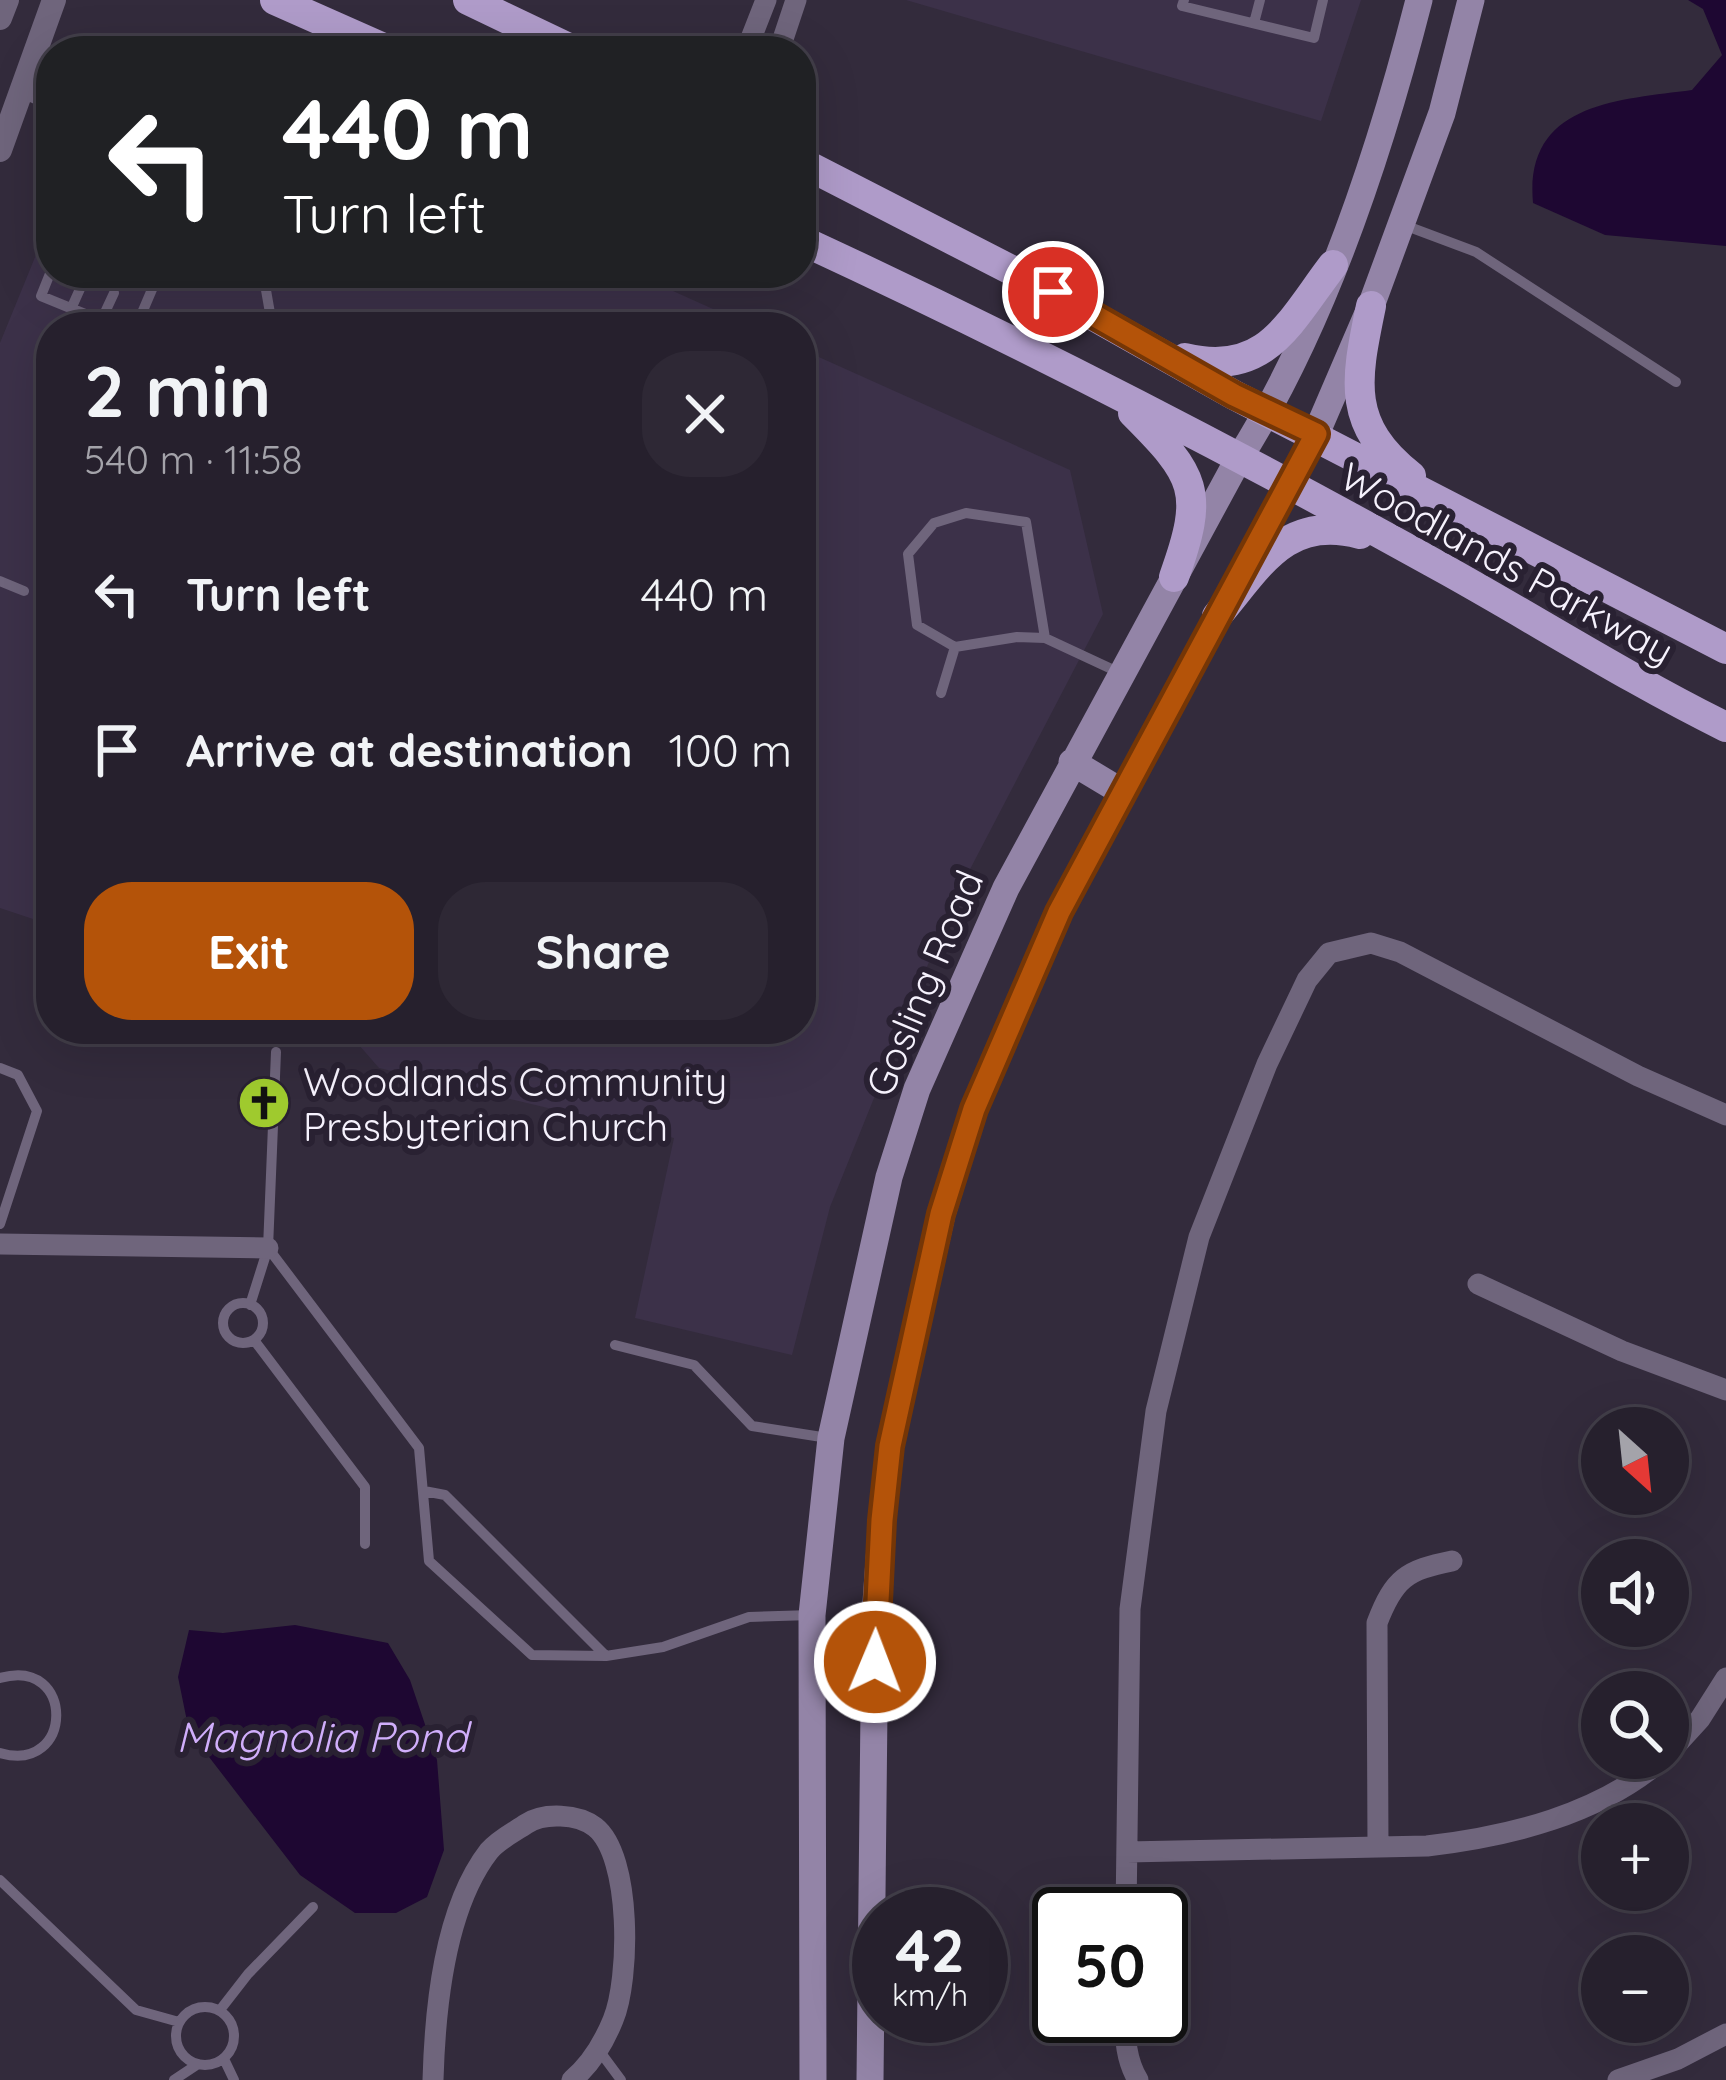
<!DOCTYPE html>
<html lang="en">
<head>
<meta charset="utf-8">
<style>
	:root { --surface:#26202d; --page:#2e2835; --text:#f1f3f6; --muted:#a4a3aa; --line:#423e49; --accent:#b45309 }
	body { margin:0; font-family:Quicksand,sans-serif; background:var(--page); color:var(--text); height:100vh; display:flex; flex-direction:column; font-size:45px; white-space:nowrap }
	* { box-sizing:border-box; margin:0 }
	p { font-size:39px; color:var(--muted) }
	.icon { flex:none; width:66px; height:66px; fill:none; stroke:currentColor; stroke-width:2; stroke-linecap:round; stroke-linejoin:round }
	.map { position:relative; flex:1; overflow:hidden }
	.panel { position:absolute; left:36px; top:312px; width:780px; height:732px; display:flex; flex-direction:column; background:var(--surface); border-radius:48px; box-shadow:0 12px 48px #0002,0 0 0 3px var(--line) }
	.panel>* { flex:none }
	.banner { position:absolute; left:36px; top:36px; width:780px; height:252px; border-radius:48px; box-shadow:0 12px 48px #0002,0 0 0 3px var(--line); background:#202124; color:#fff; overflow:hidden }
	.needle { width:78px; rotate:153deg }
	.controls { position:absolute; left:1581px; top:1407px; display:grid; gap:24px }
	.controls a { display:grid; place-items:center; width:108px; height:108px; border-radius:50%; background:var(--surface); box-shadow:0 12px 48px #0002,0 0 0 3px var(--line); font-size:60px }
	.speed { position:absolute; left:852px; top:1887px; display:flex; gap:24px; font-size:60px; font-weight:700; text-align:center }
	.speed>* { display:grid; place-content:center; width:156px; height:156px; border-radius:50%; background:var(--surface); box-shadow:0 12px 48px #0002,0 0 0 3px var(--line); line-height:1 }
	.speed small { font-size:30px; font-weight:400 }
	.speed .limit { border:6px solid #111; border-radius:18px; background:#fff; color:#111 }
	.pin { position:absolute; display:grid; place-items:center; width:102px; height:102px; color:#fff; margin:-51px; border:6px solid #fff; border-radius:50%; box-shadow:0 3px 12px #0007 }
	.me { position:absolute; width:132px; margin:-66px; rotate:1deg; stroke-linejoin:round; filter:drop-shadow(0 0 9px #0008) }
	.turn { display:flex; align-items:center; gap:42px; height:252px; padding:0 48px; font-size:54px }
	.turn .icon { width:156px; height:156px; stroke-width:2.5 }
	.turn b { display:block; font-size:84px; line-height:102px }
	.round { display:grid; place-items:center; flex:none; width:126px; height:126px; border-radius:48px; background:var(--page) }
	.summary { display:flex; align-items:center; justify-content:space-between; height:204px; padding:0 48px }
	h1 { font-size:72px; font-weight:800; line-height:90px }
	.cta { display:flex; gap:24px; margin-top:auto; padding:24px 48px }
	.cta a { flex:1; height:138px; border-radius:48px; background:var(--accent); color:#fff; font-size:48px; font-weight:800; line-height:138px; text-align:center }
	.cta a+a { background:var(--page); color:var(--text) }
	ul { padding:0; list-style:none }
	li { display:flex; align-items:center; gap:36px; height:156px; padding:0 48px }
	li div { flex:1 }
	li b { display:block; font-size:45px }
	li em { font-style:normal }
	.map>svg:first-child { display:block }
	.built { fill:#3c3149 }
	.water { fill:#1e0732 }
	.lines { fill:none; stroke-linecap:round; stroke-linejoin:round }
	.service { stroke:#6f657c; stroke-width:10 }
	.minor { stroke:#6f657c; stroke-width:21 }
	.tertiary { stroke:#6f657c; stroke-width:24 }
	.secondary { stroke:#9384a7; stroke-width:27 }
	.primary { stroke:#af9bc9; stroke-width:30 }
	.route-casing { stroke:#753606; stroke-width:30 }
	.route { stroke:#b45309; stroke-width:21 }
	.labels { text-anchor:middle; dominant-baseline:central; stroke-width:12; stroke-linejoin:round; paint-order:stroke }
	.street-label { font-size:39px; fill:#f6f2fd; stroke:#292132 }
	.poi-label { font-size:39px; fill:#f6f2fd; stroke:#292132; text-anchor:start }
	.water-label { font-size:42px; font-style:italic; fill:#d0aefb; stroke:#292132 }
</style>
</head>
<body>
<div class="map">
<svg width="1726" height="2080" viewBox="0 0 1726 2080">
	<rect width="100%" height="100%" fill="#332b3c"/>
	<path class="built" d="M906,0H1361L1321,121Z
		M51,218V273H633L753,327H51V925L0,908V343Z
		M801,349L1070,470L1103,614L954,900L830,1207L792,1355L635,1318L674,1138L379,1068L345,1029H801Z"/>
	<path class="water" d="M1688,0H1726V246L1605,235L1533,203C1524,103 1617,100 1692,90L1722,55L1703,9Z
		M295,1625L388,1643L410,1680L437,1760L444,1850L427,1897L396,1913H355L300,1875L189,1731L178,1677L189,1630L223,1633Z"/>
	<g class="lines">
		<path class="service" d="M1184,0L1182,6L1314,38L1323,0
			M1254,23L1260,0
			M24,94L51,106
			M1404,225L1476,252L1676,382
			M51,271L41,296L107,323
			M263,273L270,313L265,327
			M122,274L123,273
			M71,309L84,280
			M101,321L114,293
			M136,327L159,273
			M0,581L24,591
			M955,647L917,625L908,554L934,523L966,513L1026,522L1045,638
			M941,693L955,647L1017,637L1045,638L1118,672
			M0,1068L18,1075L37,1111L0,1224
			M268,1248L419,1448L429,1561L532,1655L606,1656L663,1647L749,1617L812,1615
			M223 1323a20 20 0 1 1 40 0a20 20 0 1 1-40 0Z
			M250,1305L268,1248L276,1052
			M254,1340L365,1487V1544
			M615,1345L694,1365L752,1426L828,1438
			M424,1491L445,1495L606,1656
			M0,1678C76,1656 74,1775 0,1753
			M0,1880L136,2010L179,2022
			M176 2036a29 29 0 1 1 58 0a29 29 0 1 1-58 0Z
			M220,2010L248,1974L313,1907
			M598,2049L621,2080
			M224,2059L234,2080
			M174,2080L198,2064"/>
		<path class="minor" d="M746,51L766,0
			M779,51L796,0
			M0,1244L268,1248
			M1478,1284L1622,1351L1726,1390
			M1668,1754L1700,1719L1726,1678
			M1378,1847L1377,1623C1394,1578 1407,1570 1452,1561
			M1127,1852L1427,1846C1510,1836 1599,1815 1664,1758
			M1126,1914L1130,1609L1156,1411L1199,1237L1267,1064L1307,980L1329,953L1371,943L1400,952L1638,1076L1726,1115
			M1125,2016C1125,2039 1126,2060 1138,2080
			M433,2080C435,2009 444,1909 489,1851C498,1840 514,1832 526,1824C544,1812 578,1814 595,1827C632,1856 630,1980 613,2020C604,2042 590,2065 572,2080
			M1618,2080L1678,2059L1726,2034"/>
		<path class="tertiary" d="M0,18L7,0
			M0,150L54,0"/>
		<path class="secondary" d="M1072,762L1122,792
			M813,2080L812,1615L831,1438L889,1177L917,1089L1006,888L1238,460C1323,327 1380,153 1419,0
			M870,2080L875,1616L882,1519L890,1446L942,1214L974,1109L1059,912L1316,434L1371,306L1442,113L1471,0"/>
		<path class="primary" d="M275,0L390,51
			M468,0L575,51
			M801,162L1019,274L1234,395L1726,649
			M801,240C1021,342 1236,453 1448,571C1541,623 1631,680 1726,727
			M1371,306C1356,379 1345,424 1411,476
			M1185,358C1267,378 1290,321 1333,265
			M1133,413C1196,476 1205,491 1174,577
			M1217,616C1259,567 1285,514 1360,534"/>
	</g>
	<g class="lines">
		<g class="route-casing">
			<path id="route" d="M875,1662L882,1520L890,1446L941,1214L974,1109L1059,912L1316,434L1234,395L1053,292"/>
		</g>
		<use href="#route" class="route"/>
	</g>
	<defs>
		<g id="church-disc" transform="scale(2.7)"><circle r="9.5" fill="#9fca2e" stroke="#292132"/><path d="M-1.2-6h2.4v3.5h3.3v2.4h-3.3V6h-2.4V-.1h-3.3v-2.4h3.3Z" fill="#111"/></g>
	</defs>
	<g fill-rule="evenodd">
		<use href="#church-disc" x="264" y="1103"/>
	</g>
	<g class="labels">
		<g class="street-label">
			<text transform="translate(1507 563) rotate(29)">Woodlands Parkway</text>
			<text transform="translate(924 983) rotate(-67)">Gosling Road</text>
		</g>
		<g class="poi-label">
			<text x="303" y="1081">Woodlands Community<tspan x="303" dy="45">Presbyterian Church</tspan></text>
		</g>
		<g class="water-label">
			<text x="322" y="1736">Magnolia Pond</text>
		</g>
	</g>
</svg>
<div class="controls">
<a><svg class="needle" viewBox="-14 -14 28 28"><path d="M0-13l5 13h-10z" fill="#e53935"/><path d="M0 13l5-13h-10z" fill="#a4a3aa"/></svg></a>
<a><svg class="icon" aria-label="sound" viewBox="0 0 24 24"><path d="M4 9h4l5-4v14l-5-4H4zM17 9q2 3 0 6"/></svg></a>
<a><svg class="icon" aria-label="search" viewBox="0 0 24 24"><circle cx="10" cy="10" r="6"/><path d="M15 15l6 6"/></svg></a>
<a>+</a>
<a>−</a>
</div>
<div class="speed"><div>42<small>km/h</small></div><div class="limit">50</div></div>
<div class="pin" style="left:1053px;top:292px;background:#d93025"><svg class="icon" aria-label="arrive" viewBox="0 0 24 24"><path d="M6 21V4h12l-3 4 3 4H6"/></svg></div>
<svg class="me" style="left:875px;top:1662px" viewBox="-20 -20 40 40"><circle r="17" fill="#b45309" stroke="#fff" stroke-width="3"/><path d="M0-11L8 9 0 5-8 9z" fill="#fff"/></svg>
<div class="banner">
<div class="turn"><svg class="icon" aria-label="left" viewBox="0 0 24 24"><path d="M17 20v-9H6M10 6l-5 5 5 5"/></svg><div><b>440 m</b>Turn left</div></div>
</div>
<section class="panel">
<div class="summary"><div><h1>2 min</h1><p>540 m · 11:58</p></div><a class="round"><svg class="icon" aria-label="close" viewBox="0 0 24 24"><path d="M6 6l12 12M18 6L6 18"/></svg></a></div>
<ul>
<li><svg class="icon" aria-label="left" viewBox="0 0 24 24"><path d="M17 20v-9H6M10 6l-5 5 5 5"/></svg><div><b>Turn left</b></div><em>440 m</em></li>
<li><svg class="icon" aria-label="arrive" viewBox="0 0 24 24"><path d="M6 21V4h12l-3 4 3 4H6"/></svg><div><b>Arrive at destination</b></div><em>100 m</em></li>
</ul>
<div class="cta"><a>Exit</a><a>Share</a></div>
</section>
</div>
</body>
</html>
